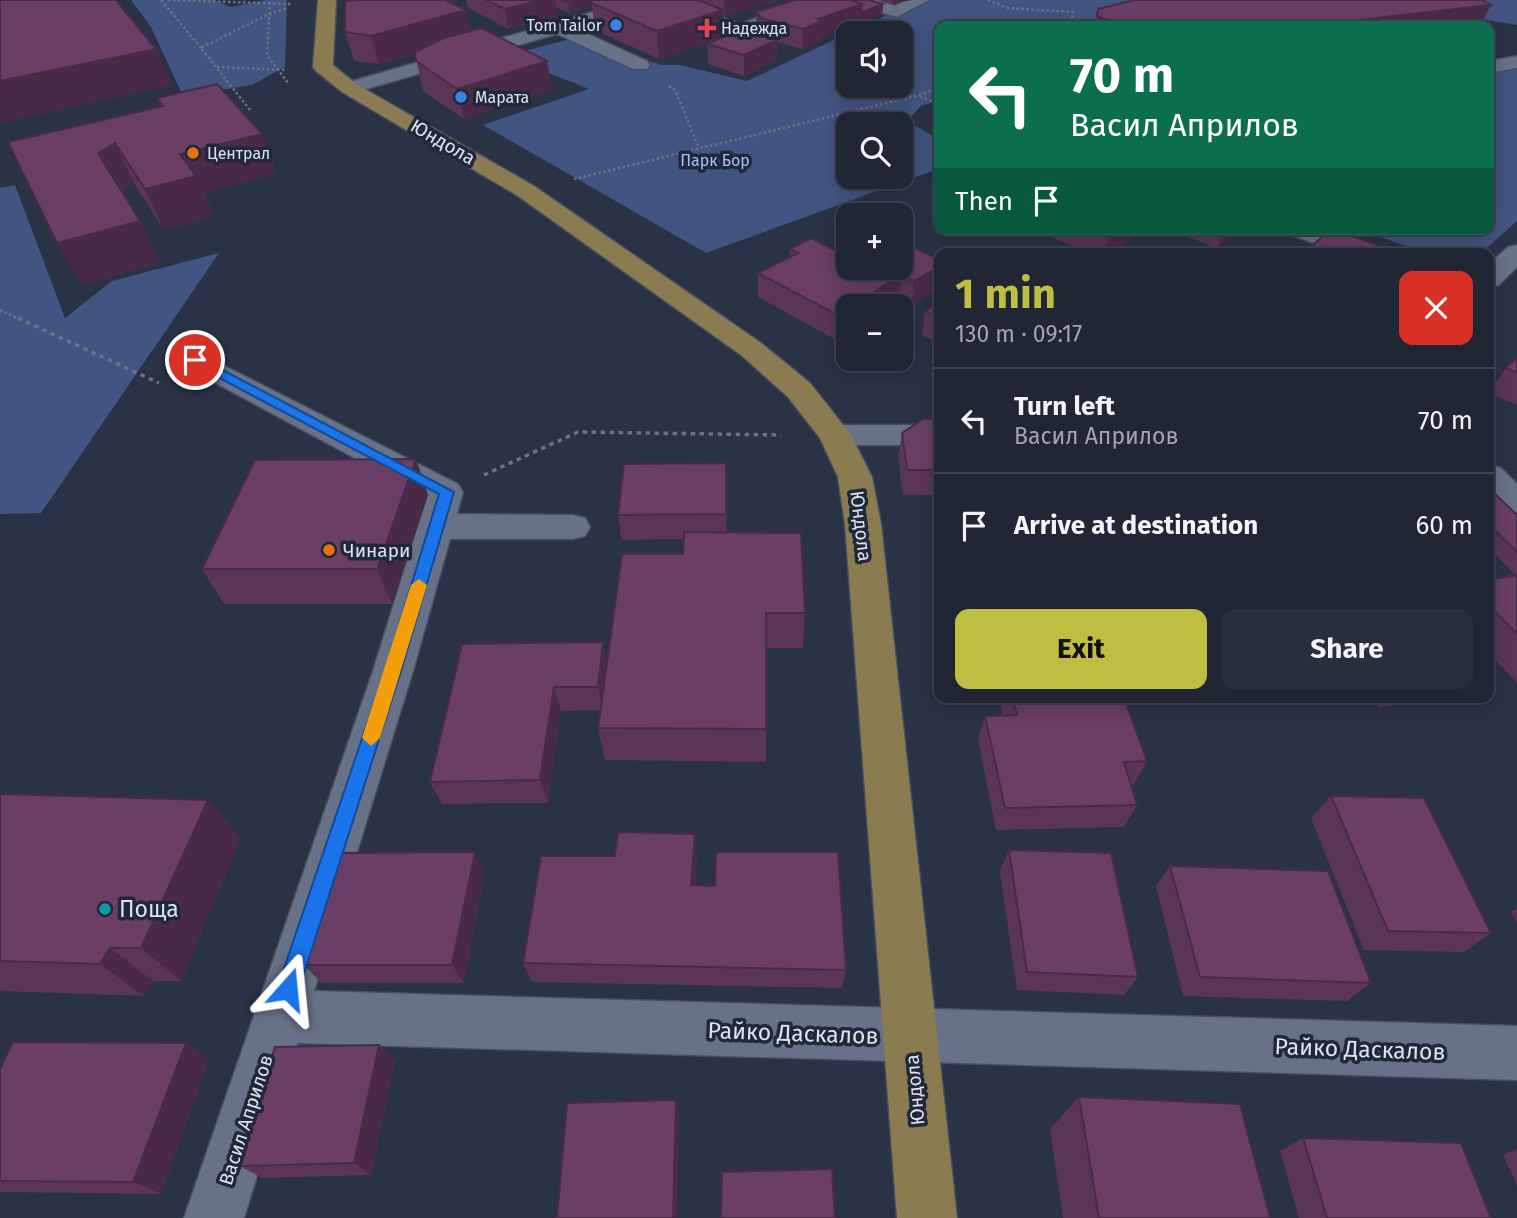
<!DOCTYPE html>
<html lang="en">
<head>
<meta charset="utf-8">
<style>
	:root { --surface:#202634; --page:#282e3c; --text:#f1f3f6; --muted:#a2a5ac; --line:#3d434f; --accent:#bebf42 }
	body { margin:0; font-family:"Fira Sans",sans-serif; background:var(--page); color:var(--text); height:100vh; display:flex; flex-direction:column; font-size:26px; white-space:nowrap }
	* { box-sizing:border-box; margin:0 }
	p { font-size:23px; color:var(--muted) }
	.icon { flex:none; width:38px; height:38px; fill:none; stroke:currentColor; stroke-width:2; stroke-linecap:round; stroke-linejoin:round }
	.map { position:relative; flex:1; overflow:hidden }
	.details { position:absolute; left:934px; top:248px; width:560px; height:455px; display:flex; flex-direction:column; background:var(--surface); border-radius:14px; box-shadow:0 4px 18px #0003,0 0 0 2px var(--line) }
	.details>* { flex:none }
	.hud { position:absolute; left:934px; top:21px; width:560px; height:214px; border-radius:14px; box-shadow:0 4px 18px #0003,0 0 0 2px var(--line); background:#0b6e4f; color:#fff; overflow:hidden }
	.fabs { position:absolute; left:836px; top:21px; display:grid; gap:14px }
	.fabs a { display:grid; place-items:center; width:77px; height:77px; border-radius:14px; background:var(--surface); box-shadow:0 4px 18px #0003,0 0 0 2px var(--line); font-size:35px }
	.pin { position:absolute; display:grid; place-items:center; width:60px; height:60px; color:#fff; margin:-30px; border:4px solid #fff; border-radius:50%; box-shadow:0 2px 7px #0007 }
	.me { position:absolute; width:77px; margin:-38px; rotate:18deg; stroke-linejoin:round; filter:drop-shadow(0 0 5px #0008) }
	.turn { display:flex; align-items:center; gap:24px; height:147px; padding:0 21px; font-size:32px }
	.turn .icon { width:91px; height:91px; stroke-width:2.5 }
	.turn b { display:block; font-size:49px; line-height:60px }
	.then { display:flex; align-items:center; height:66px; padding:0 21px; background:#0003; gap:14px; font-size:26px }
	.round { display:grid; place-items:center; flex:none; width:74px; height:74px; border-radius:14px; background:var(--page) }
	.headline { display:flex; align-items:center; justify-content:space-between; height:119px; padding:0 21px }
	h1 { font-size:42px; font-weight:700; line-height:52px; color:var(--accent) }
	.button { display:flex; gap:14px; margin-top:auto; padding:14px 21px }
	.button a { flex:1; height:80px; border-radius:14px; background:var(--accent); color:#111; font-size:28px; font-weight:700; line-height:80px; text-align:center }
	.button a+a { background:var(--page); color:var(--text) }
	ul { padding:0; list-style:none }
	li { display:flex; align-items:center; gap:21px; height:105px; padding:0 21px; border-top:2px solid var(--line) }
	li div { flex:1 }
	li b { display:block; font-size:26px }
	li em { font-style:normal }
	.map>svg:first-child { display:block }
	.green { fill:#425481; fill-rule:evenodd }
	.lines { fill:none; stroke-linecap:round; stroke-linejoin:round }
	.minor-casing { stroke:#474d5e; stroke-width:3 }
	.major-casing { stroke:#474d5e; stroke-width:3 }
	.path-far1 { stroke:#6a7182; stroke-width:2.5; stroke-dasharray:2.5 2.5; stroke-linecap:butt }
	.path { stroke:#6a7182; stroke-width:3.5; stroke-dasharray:4.5 4.5; stroke-linecap:butt }
	.minor { fill:#677187; fill-rule:evenodd }
	.major { fill:#8a7b50; fill-rule:evenodd }
	.wall { fill:#5b3557 }
	.shaded-wall { fill:#4a2b47 }
	.building { fill:#6a3e65; stroke:#4a2b47; stroke-width:2 }
	.route { fill:#1a73e8; stroke:#114b97; stroke-width:2 }
	.slow { fill:#f59e0b }
	.shop-dot { fill:#3f7fe0; stroke:#20283a; stroke-width:2.5 }
	.health-dot { fill:#e0444e; stroke:#20283a; stroke-width:2.5 }
	.food-dot { fill:#e8710a; stroke:#20283a; stroke-width:2.5 }
	.culture-dot { fill:#0f9aa8; stroke:#20283a; stroke-width:2.5 }
	.labels { text-anchor:middle; dominant-baseline:central; stroke-width:7; stroke-linejoin:round; paint-order:stroke }
	.far-poi-label { font-size:16px; fill:#dde2ef; stroke:#20283a; text-anchor:start }
	.far-park-label { font-size:16px; fill:#a6c0fd; stroke:#20283a }
	.street-label { font-size:19px; fill:#dde2ef; stroke:#20283a }
	.poi-label { font-size:19px; fill:#dde2ef; stroke:#20283a; text-anchor:start }
	.near-poi-label { font-size:23px; fill:#dde2ef; stroke:#20283a; text-anchor:start }
	.near-street-label { font-size:23px; fill:#dde2ef; stroke:#20283a }
</style>
</head>
<body>
<div class="map">
<svg width="1517" height="1218" viewBox="0 0 1517 1218">
	<rect width="100%" height="100%" fill="#2a3245"/>
	<path class="green" d="M131,0H214L231,7L266,0H287L285,67L252,85L183,96L151,27Z
		M918,0H1517V25L1408,7L1113,26H940V100L921,106L907,121L940,140V168L706,253L483,125L589,89L506,56L574,38L662,65H680L747,81ZM849,33H901V86H849ZM849,124H901V177H849Z
		M1517,66V221L1480,254H1429L1358,229H1489V71Z
		M15,185L65,318L112,281L219,253L41,513L0,514V188Z"/>
	<g class="lines">
		<g class="minor-casing">
			<path id="minor" d="M634,0H662L659,4L575,28L647,61L650,65L647,69H633L557,34L356,92L349,94L339,88L342,84Z
				M676,0L740,24L806,0H831L828,4L740,36L669,9L666,5L669,1Z
				M849,0H876L895,6L907,0H929L897,17L852,4Z
				M1517,56V68L1489,73V61Z
				M1286,229H1323L1377,248L1381,254H1343L1289,234Z
				M1517,245V267L1499,285L1489,287V264L1508,247Z
				M195,351L458,484L463,492L457,514L572,515L585,518L590,527L585,536L572,539H450L413,671L314,991L1517,1026V1080L298,1043L244,1218H184L373,671L427,497L184,366L180,360L184,354Z
				M835,425H940V445H835L824,442L819,435L824,428Z
				M1489,465L1501,468L1517,484V516L1505,512L1489,497Z"/>
		</g>
		<g class="major-casing">
			<path id="major" d="M318,0H336L333,65L356,84L534,186L761,343L810,383L851,435L872,477L881,524L957,1218H897L845,524L838,477L820,438L788,397L741,355L518,196L342,92L316,71L313,67Z"/>
		</g>
		<path class="path-far1" d="M161,0L201,48
			M168,0L291,4
			M988,0L1008,8L1073,12L1072,20L1061,26
			M270,2L267,55L288,83
			M217,67L285,70
			M669,86L675,90L699,148
			M920,96L940,105
			M250,110L201,48L269,14L288,8
			M574,179L919,95L940,87
			M0,310L22,320"/>
		<path class="path" d="M18,318L159,383
			M484,475L578,432L781,435"/>
		<use href="#minor" class="minor"/>
		<use href="#major" class="major"/>
	</g>
	<path class="wall" d="M358,0H455V5L466,10L470,31L547,61L552,90L464,119L423,91L415,54L379,64L354,61L345,32Z
		M466,0H780L723,16L724,37L759,35L756,32V12L883,4L882,14L821,37V41L802,49L777,42L776,60L744,76L708,64L707,44L714,41L659,59L595,30L592,7L569,13L556,7L557,16L508,29L468,8Z
		M883,0H911L892,4Z
		M1098,9L1480,26H1094Z
		M157,98L262,134L276,173L204,193L214,216L164,230L134,183L121,191L161,262L82,285L57,243L8,142L161,106Z
		M1048,229H1146L1109,254H1091L1047,235Z
		M1184,229H1242L1217,248L1182,235Z
		M790,249L836,251L940,260L911,305L899,299L895,302L894,306H849V347L758,297V273L790,257Z
		M940,302V344L922,335L925,311Z
		M1517,357V405L1489,393L1506,368Z
		M940,419V495H903L898,458L902,433Z
		M416,459L428,495L392,604H224L202,569Z
		M727,488V532L805,613L803,648H766V762L605,760L598,728L601,710L561,711L548,803L442,804L430,782L462,644L607,664L683,554L684,539L622,540L618,515Z
		M1489,492L1517,515V683L1489,653V580L1516,576L1489,548Z
		M1489,662L1497,672L1489,680Z
		M999,698H1124L1147,761L1134,784H1131L1137,805L1124,827L996,830L978,739L985,716H1003Z
		M1373,698H1451L1379,707Z
		M0,794L241,838L181,981H153L144,996L0,991Z
		M1331,796L1491,933L1464,952L1364,950L1311,818Z
		M1009,850L1138,977L1124,995L1017,990L1000,871Z
		M697,855L695,885L846,970L842,988L532,982L523,963Z
		M1170,866L1371,983L1347,1001L1183,996L1156,886Z
		M485,873L464,983H321L304,965Z
		M1517,908V923L1511,912Z
		M209,1059L161,1194L0,1192V1069Z
		M395,1061L371,1175L262,1178L240,1166Z
		M1079,1097L1270,1218H1063L1050,1129Z
		M1303,1138L1491,1218H1299L1280,1151Z
		M1517,1149V1186L1503,1155Z"/>
	<path class="shaded-wall" d="M435,0H455L456,7L466,10L471,38L379,64L371,36Z
		M541,0H555L557,16L508,29L505,9Z
		M579,0H607L591,3L592,7L569,13L568,3Z
		M724,0H780L725,16Z
		M892,0H911L892,4Z
		M862,4L861,23L821,37V41L802,49L803,29L818,19Z
		M883,4L882,14L861,23V13Z
		M1491,5L1480,26H1314V25Z
		M723,10L724,38L659,59L657,31Z
		M777,40L776,60L744,76V55Z
		M156,49L172,85L0,123V81Z
		M547,61L552,90L464,119L457,89Z
		M262,134L276,173L204,193L214,216L164,230L145,189L180,154Z
		M115,143L134,183L118,192L98,153Z
		M140,221L161,262L82,285L57,243Z
		M1117,229H1146L1109,254H1103L1109,235Z
		M1230,229H1242L1217,248L1222,236Z
		M940,266V288L911,305L914,281Z
		M902,275L899,299L895,302L894,306H873L875,291Z
		M416,459L428,495L392,604L377,569Z
		M726,463L727,488V539L726,514Z
		M603,642L607,666L603,710L598,687Z
		M554,687L561,711L548,803L540,780Z
		M208,800L241,838L181,981L141,948Z
		M695,834L697,855L694,905L691,885Z
		M475,852L485,873L464,983L452,965Z
		M110,948L153,981L144,996L100,964Z
		M186,1043L209,1059L161,1194L133,1182Z
		M379,1045L395,1061L371,1175L354,1163Z
		M676,1100L679,1115L677,1218H673Z"/>
	<path class="building" d="M0,0H116L156,49L0,81Z
		M358,0H445L466,10L371,36L345,32V1Z
		M486,0H541L505,9Z
		M562,0H579L568,3Z
		M593,0H698L723,10L657,31L591,3Z
		M795,0H851L862,4L818,19L822,21L803,29L761,18L756,12Z
		M851,0H869L883,4L861,13L862,4Z
		M1135,0H1482L1491,5L1314,25L1316,26H1122L1097,16L1098,9Z
		M481,28L547,61L457,89L416,61L415,52L444,38Z
		M741,29L777,40L744,55L707,44Z
		M217,84L262,134L180,154L196,176L145,189L115,143L98,153L140,221L57,243L8,142L163,106L157,98Z
		M1095,229H1117L1109,235Z
		M1204,229H1230L1222,236Z
		M1332,229H1333L1402,254H1302Z
		M811,238L836,251L849,244V268H901V242L940,260V266L914,281L902,275L875,291L895,301L886,306H849V321L758,273L798,253L790,249Z
		M940,302V318L925,311Z
		M1517,357V373L1506,368Z
		M923,419H940V470H907L902,433Z
		M416,459L377,569H202L255,460Z
		M726,463V514L618,515L624,464Z
		M1489,492H1493L1517,515V552L1489,525Z
		M684,532L801,533L805,613H766V729L598,728L622,554H683Z
		M1517,575V634L1489,605V580Z
		M603,642L598,687H554L540,780L430,782L462,644Z
		M1489,662L1497,672L1489,673Z
		M1012,698H1124L1147,761L1124,762L1137,805L1005,808L985,716L1017,715Z
		M0,794L208,800L141,948H110L100,964L0,961Z
		M1331,796L1424,798L1491,933L1388,931Z
		M618,832L695,834L691,885L715,886L716,852H838L846,970L523,963L541,856H615Z
		M1009,850L1111,853L1138,977L1027,972Z
		M475,852L452,965H304L339,853Z
		M1170,866L1328,871L1371,983L1200,977Z
		M13,1042L186,1043L133,1182L0,1181V1069Z
		M379,1045L354,1163L240,1166L275,1047Z
		M1079,1097L1240,1104L1270,1218H1099Z
		M676,1100L673,1218H557L567,1103Z
		M1303,1138L1461,1143L1491,1218H1327Z
		M832,1169L835,1218H721L722,1172Z"/>
	<path class="route" d="M191,358H200L454,492L401,671L299,989L296,997L288,1000L280,997L277,989L385,671L439,494L191,363Z"/>
	<path class="slow" d="M419,579L427,585L380,738L371,746L362,738L411,585Z"/>
	<g class="shop-dot">
		<circle cx="616" cy="25" r="7"/>
		<circle cx="461" cy="97" r="7"/>
	</g>
	<path class="health-dot" d="M703.5 17.5h7v7h7v7h-7v7h-7v-7h-7v-7h7z"/>
	<g class="food-dot">
		<circle cx="193" cy="153" r="7"/>
		<circle cx="329" cy="550" r="7"/>
	</g>
	<circle class="culture-dot" cx="105" cy="909" r="7"/>
	<g class="labels">
		<g class="far-poi-label">
			<text x="602" y="25" text-anchor="end">Tom Tailor</text>
			<text x="721" y="28">Надежда</text>
			<text x="475" y="97">Марата</text>
			<text x="207" y="153">Централ</text>
		</g>
		<g class="far-park-label">
			<text x="715" y="160">Парк Бор</text>
		</g>
		<g class="street-label">
			<text transform="translate(443 142) rotate(30)">Юндола</text>
			<text transform="translate(861 526) rotate(83)">Юндола</text>
			<text transform="translate(915 1090) rotate(-95)">Юндола</text>
			<text transform="translate(246 1120) rotate(-72)">Васил Априлов</text>
		</g>
		<g class="poi-label">
			<text x="343" y="550">Чинари</text>
		</g>
		<g class="near-poi-label">
			<text x="119" y="909">Поща</text>
		</g>
		<g class="near-street-label">
			<text transform="translate(793 1033) rotate(2)">Райко Даскалов</text>
			<text transform="translate(1360 1049) rotate(2)">Райко Даскалов</text>
		</g>
	</g>
</svg>
<div class="fabs">
<a><svg class="icon" aria-label="sound" viewBox="0 0 24 24"><path d="M4 9h4l5-4v14l-5-4H4zM17 9q2 3 0 6"/></svg></a>
<a><svg class="icon" aria-label="search" viewBox="0 0 24 24"><circle cx="10" cy="10" r="6"/><path d="M15 15l6 6"/></svg></a>
<a>+</a>
<a>−</a>
</div>
<div class="pin" style="left:195px;top:360px;background:#d93025"><svg class="icon" aria-label="arrive" viewBox="0 0 24 24"><path d="M6 21V4h12l-3 4 3 4H6"/></svg></div>
<svg class="me" style="left:288px;top:989px" viewBox="-20 -20 40 40"><path d="M0-17L14 15 0 8-14 15z" fill="#1a73e8" stroke="#fff" stroke-width="4"/></svg>
<div class="hud">
<div class="turn"><svg class="icon" aria-label="left" viewBox="0 0 24 24"><path d="M17 20v-9H6M10 6l-5 5 5 5"/></svg><div><b>70 m</b>Васил Априлов</div></div>
<div class="then">Then<svg class="icon" aria-label="arrive" viewBox="0 0 24 24"><path d="M6 21V4h12l-3 4 3 4H6"/></svg></div>
</div>
<section class="details">
<div class="headline"><div><h1>1 min</h1><p>130 m · 09:17</p></div><a class="round" style="background:#d93025;color:#fff"><svg class="icon" aria-label="close" viewBox="0 0 24 24"><path d="M6 6l12 12M18 6L6 18"/></svg></a></div>
<ul>
<li><svg class="icon" aria-label="left" viewBox="0 0 24 24"><path d="M17 20v-9H6M10 6l-5 5 5 5"/></svg><div><b>Turn left</b><p>Васил Априлов</p></div><em>70 m</em></li>
<li><svg class="icon" aria-label="arrive" viewBox="0 0 24 24"><path d="M6 21V4h12l-3 4 3 4H6"/></svg><div><b>Arrive at destination</b></div><em>60 m</em></li>
</ul>
<div class="button"><a>Exit</a><a>Share</a></div>
</section>
</div>
</body>
</html>
